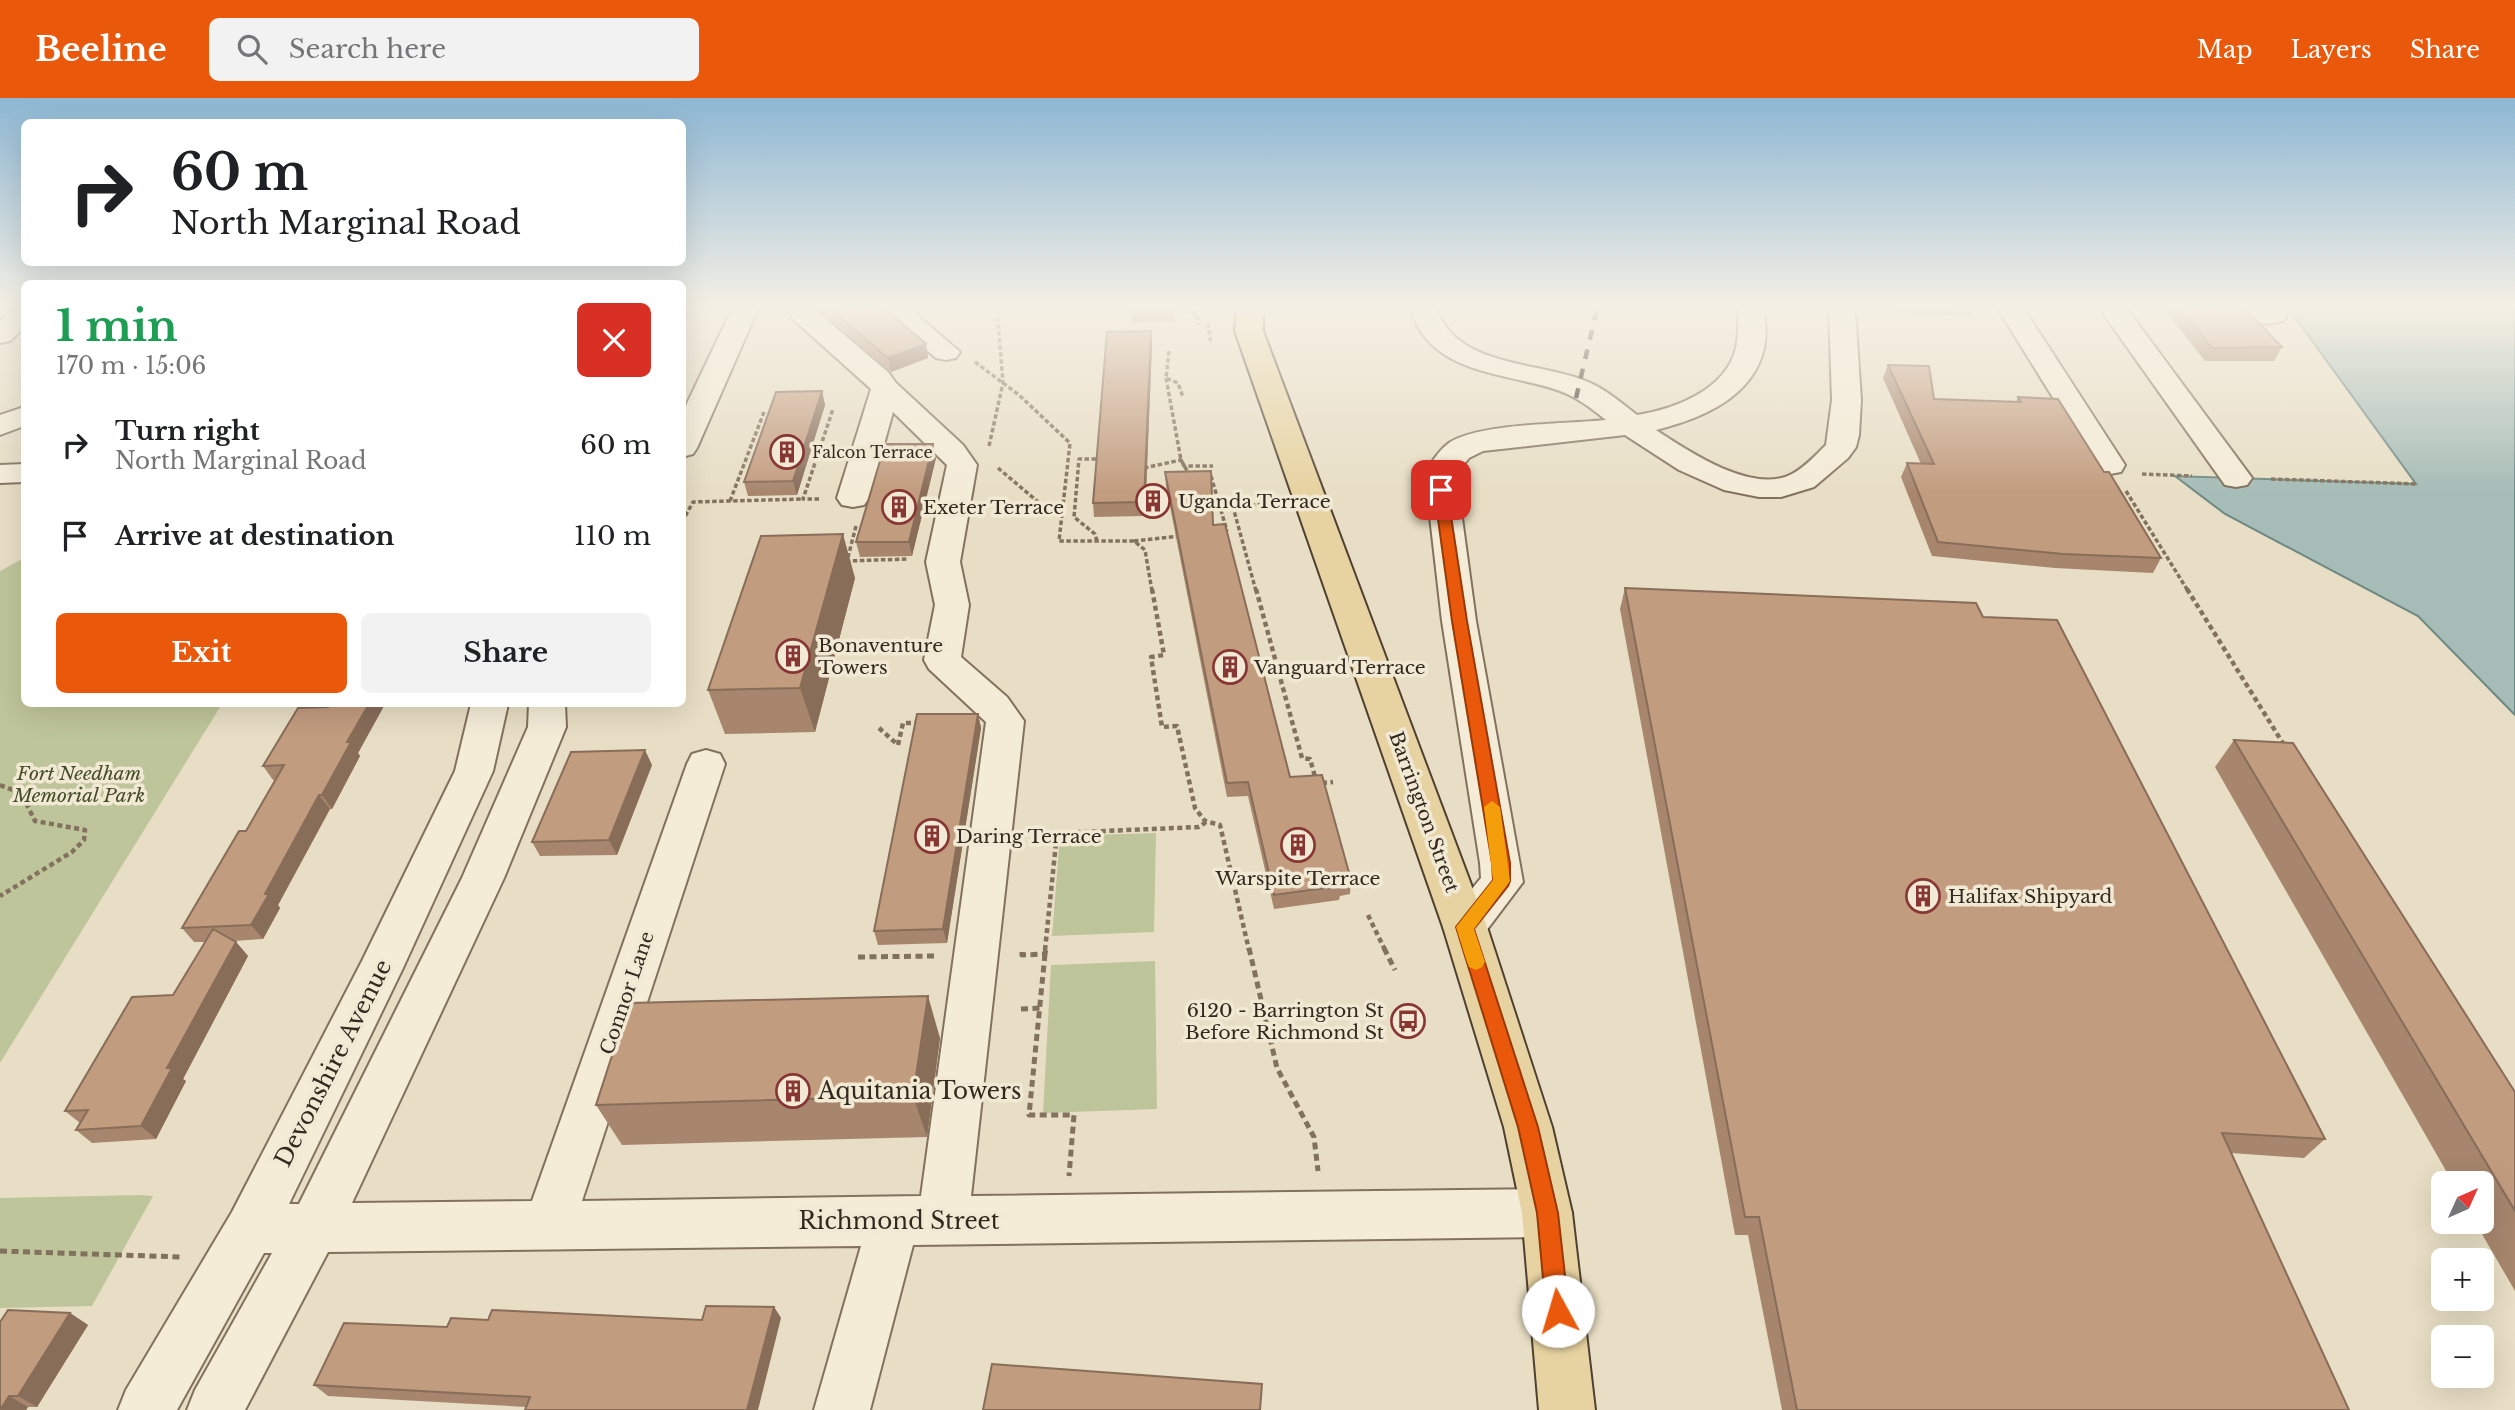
<!DOCTYPE html>
<html lang="en">
<head>
<meta charset="utf-8">
<style>
	:root { --surface:#fff; --page:#f2f2f2; --text:#202124; --muted:#757577; --accent:#ea580c }
	body { margin:0; font-family:"Libre Baskerville",serif; background:var(--page); color:var(--text); height:100vh; display:flex; flex-direction:column; font-size:26px; white-space:nowrap }
	* { box-sizing:border-box; margin:0 }
	p { font-size:23px; color:var(--muted) }
	.icon { flex:none; width:38px; height:38px; fill:none; stroke:currentColor; stroke-width:2; stroke-linecap:round; stroke-linejoin:round }
	.map { position:relative; flex:1; overflow:hidden }
	.drawer { position:absolute; left:21px; top:182px; width:665px; height:427px; display:flex; flex-direction:column; background:var(--surface); border-radius:10px; box-shadow:0 7px 28px #0002 }
	.drawer>* { flex:none }
	.banner { position:absolute; left:21px; top:21px; width:665px; height:147px; border-radius:10px; box-shadow:0 7px 28px #0002; background:#fff; color:var(--text); overflow:hidden }
	.needle { width:46px; rotate:45deg }
	.fabs { position:absolute; left:2431px; top:1073px; display:grid; gap:14px }
	.fabs a { display:grid; place-items:center; width:63px; height:63px; border-radius:10px; background:var(--surface); box-shadow:0 7px 28px #0002; font-size:35px }
	.pin { position:absolute; display:grid; place-items:center; width:60px; height:60px; color:#fff; margin:-30px; border-radius:14px; box-shadow:0 4px 10px #0006 }
	.me { position:absolute; width:77px; margin:-38px; rotate:354deg; stroke-linejoin:round; filter:drop-shadow(0 0 5px #0008) }
	.turn { display:flex; align-items:center; gap:24px; height:147px; padding:0 35px; font-size:32px }
	.turn .icon { width:91px; height:91px; stroke-width:2.5 }
	.turn b { display:block; font-size:49px; line-height:60px }
	.round { display:grid; place-items:center; flex:none; width:74px; height:74px; border-radius:10px; background:var(--page) }
	.summary { display:flex; align-items:center; justify-content:space-between; height:119px; padding:0 35px }
	h1 { font-size:42px; font-weight:800; line-height:52px; color:#1e9e55 }
	.action { display:flex; gap:14px; margin-top:auto; padding:14px 35px }
	.action a { flex:1; height:80px; border-radius:10px; background:var(--accent); color:#fff; font-size:28px; font-weight:800; line-height:80px; text-align:center }
	.action a+a { background:var(--page); color:var(--text) }
	ul { padding:0; list-style:none }
	li { display:flex; align-items:center; gap:21px; height:91px; padding:0 35px }
	li div { flex:1 }
	li b { display:block; font-size:26px }
	li em { font-style:normal }
	header { display:flex; align-items:center; gap:42px; box-sizing:border-box; height:98px; padding:0 35px; background:var(--accent); color:#fff }
	header strong { font-size:33px }
	nav { display:flex; gap:38px; margin-inline-start:auto; font-size:24px }
	.search { width:490px; height:63px; background:var(--page); display:flex; align-items:center; gap:18px; box-sizing:border-box; padding:0 24px; border-radius:10px; color:var(--muted); font-size:26px }
	.map>svg:first-child { display:block }
	.green { fill:#bfc59a }
	.water { fill:#a6bcb6; stroke:#6e8983; stroke-width:2 }
	.lines { fill:none; stroke-linecap:round; stroke-linejoin:round }
	.minor-casing { stroke:#81715d; stroke-width:4 }
	.major-casing { stroke:#4f4031; stroke-width:4 }
	.path-far2 { stroke:#81715d; stroke-width:3.5; stroke-dasharray:4.5 2.5; stroke-linecap:butt }
	.path-far1 { stroke:#81715d; stroke-width:4.5; stroke-dasharray:5 3.5; stroke-linecap:butt }
	.path { stroke:#81715d; stroke-width:5; stroke-dasharray:7 4.5; stroke-linecap:butt }
	.minor { fill:#f4ecd7; fill-rule:evenodd }
	.major { fill:#e7d3a1; fill-rule:evenodd }
	.rail { stroke:#33291f; stroke-width:4.5; stroke-dasharray:10 10; stroke-linecap:butt }
	.wall { fill:#a7866d }
	.shaded-wall { fill:#886d59 }
	.building { fill:#c29c7f; stroke:#886d59; stroke-width:2 }
	.route { fill:#ea580c; stroke:#983908; stroke-width:2 }
	.slow { fill:#f59e0b }
	.labels { text-anchor:middle; dominant-baseline:central; stroke-width:7; stroke-linejoin:round; paint-order:stroke }
	.far-poi-label { font-size:16px; fill:#33291f; stroke:#f1e9d3; text-anchor:start }
	.poi-label { font-size:19px; fill:#33291f; stroke:#f1e9d3; text-anchor:start }
	.park-label { font-size:19px; font-style:italic; fill:#434d28; stroke:#f1e9d3 }
	.street-label { font-size:19px; fill:#33291f; stroke:#f1e9d3 }
	.near-street-label { font-size:23px; fill:#33291f; stroke:#f1e9d3 }
	.near-poi-label { font-size:23px; fill:#33291f; stroke:#f1e9d3; text-anchor:start }
</style>
</head>
<body>
<header>
<strong>Beeline</strong>
<div class="search"><svg class="icon" aria-label="search" viewBox="0 0 24 24"><circle cx="10" cy="10" r="6"/><path d="M15 15l6 6"/></svg>Search here</div>
<nav><a>Map</a><a>Layers</a><a>Share</a></nav>
</header>
<div class="map">
<svg width="2515" height="1312" viewBox="0 0 2515 1312">
	<rect width="100%" height="100%" fill="#e8dec5"/>
	<path class="green" d="M24,460V606H222L0,965V473Z
		M1156,735L1154,834L1052,838L1060,738Z
		M1155,863L1157,1011L1043,1015L1051,867Z
		M141,1097L153,1098L92,1208L0,1210V1100Z"/>
	<path class="water" d="M2289,211H2515V617L2418,518L2225,416L2175,378L2416,386Z"/>
	<g class="lines">
		<g class="minor-casing">
			<path id="minor" d="M13,211H24V230L10,243L0,245V223Z
				M732,211H758L697,350L693,356L682,359V316Z
				M788,211H814L888,274L896,285L963,347L977,367L960,464L969,507L961,559L1007,599L1024,623L971,1098L1547,1091L1565,1098L1572,1115L1565,1132L1547,1139L913,1147L870,1312H814L861,1148L328,1154L245,1312H187L195,1292L272,1155H264L177,1312H118L126,1292L232,1114L362,863L455,673L471,606H508L493,673L403,870L289,1106H299L462,780L528,629L529,606H565L566,629L504,780L352,1105L532,1103L687,666L692,656L706,652L720,656L725,666L582,1103L921,1098L986,624L929,571L924,562L935,507L926,464L947,367L893,314L869,400L864,407L853,409L842,407L837,400L871,291L794,222Z
				M880,211H910L960,254L956,260L946,262L936,260Z
				M1411,211H1437C1455,268 1537,264 1583,282C1603,289 1620,304 1637,317C1675,311 1726,292 1736,250C1739,237 1738,224 1738,211H1764C1765,224 1767,237 1764,250C1753,300 1700,321 1656,332C1688,353 1753,397 1792,376C1805,369 1816,357 1826,347L1832,302L1829,211H1855L1861,302L1859,337L1856,349L1848,360L1814,389L1781,399H1759L1724,392L1679,372L1625,337L1483,353L1469,360L1456,376L1476,523L1523,784L1480,841L1465,846L1450,841L1443,829L1450,817L1481,780L1480,765L1442,523L1425,375C1431,365 1439,352 1449,345C1479,325 1568,326 1606,322C1592,311 1577,299 1560,293C1507,274 1429,277 1411,211Z
				M1998,211H2024L2125,367L2121,374L2110,376L2099,374Z
				M2100,211H2127L2252,380L2247,387L2236,389L2225,387Z
				M2226,211H2283L2287,217L2283,223C2266,227 2244,226 2227,222L2223,216Z
				M24,309V328L0,337V317Z
				M24,366V384L0,385V367Z"/>
		</g>
		<g class="major-casing">
			<path id="major" d="M1237,211H1263V233L1487,829L1552,1029L1572,1115L1595,1312H1539L1522,1115L1504,1029L1443,829L1235,233Z"/>
		</g>
		<path class="path-far2" d="M1189,211V215H1196L1199,227
			M1208,225L1211,246
			M1169,253L1166,280L1178,285L1183,299
			M975,264L1019,297L1070,345L1059,443H1134L1145,452L1152,493
			M1166,280L1181,362L1189,376
			M989,348L1003,285L997,211
			M998,370L1043,408L1062,417
			M1144,370L1181,362L1184,368H1213
			M2142,376L2192,378
			M1211,378L1227,433
			M2271,381L2417,386
			M2126,393L2188,493
			M819,401H803L833,311
			M730,403L764,314
			M682,424L693,404L803,401
			M856,428L847,463L907,461
			M1097,443L1095,436L1074,419L1079,361H1101
			M1134,443L1181,438
			M1256,493L1233,409L1267,406"/>
		<path class="path-far1" d="M1152,491L1164,557L1151,559L1162,629L1177,628L1195,710L1205,723L1220,727L1249,852
			M1256,491L1302,660L1310,661L1316,682
			M2187,491L2284,647
			M879,630L898,647L903,625H920
			M1322,685L1333,684
			M0,687L21,695L35,723L85,732L84,742L72,754L0,798
			M1368,817L1385,852
			M1045,852L1057,735L1199,729L1206,724"/>
		<path class="path" d="M1249,850L1277,970L1314,1039L1318,1073
			M1384,850L1395,872
			M1022,854V857L1045,856L1046,850
			M1045,856L1029,1017H1074L1069,1078
			M858,859L934,858
			M1021,911L1040,910
			M0,1153L180,1159"/>
		<use href="#minor" class="minor"/>
		<use href="#major" class="major"/>
		<path class="rail" d="M1576,300L1597,211"/>
	</g>
	<path class="wall" d="M817,211H885L926,246L928,260L891,274Z
		M1131,211H1175V223L1132,225Z
		M1898,211L1973,212L1971,218L1898,215Z
		M2164,211H2236L2282,249L2274,263H2205Z
		M1151,233L1152,247L1145,418L1094,419L1093,405Z
		M1888,267L1934,301L2016,304L2018,299L2104,374L2161,460L2153,475L2055,470L1932,458L1901,379L1907,365L1921,366L1883,280Z
		M822,293L825,307L797,397L748,398L744,384Z
		M933,346L936,360L912,458L860,459L856,444Z
		M1165,374L1213,427L1290,679L1351,782L1350,796L1340,798L1339,802L1274,811L1248,698L1227,699L1166,388Z
		M855,480L815,634L725,636L708,592Z
		M1625,490L1983,519L2325,1041L2304,1060L2231,1055L2349,1312H1782L1748,1137H1735L1620,511Z
		M327,606H385L358,655L360,658L332,711H330L278,807L280,810L263,841L233,843L236,844L248,858L183,981L186,983L156,1041L92,1045L76,1032L80,1025L65,1013L173,897L205,844H194L182,830L246,733L275,682H273L263,668L328,609Z
		M978,616L981,630L947,845L878,847L874,833Z
		M2234,642L2515,994V1193L2475,1124H2482V1085H2453L2215,669Z
		M652,667L617,757L540,758L532,744Z
		M940,940L927,1039L622,1047L596,1007Z
		M774,1209L781,1220L526,1309L328,1298L314,1287L447,1229L488,1222H702Z
		M70,1215L88,1227L37,1309H28L26,1312H0Z"/>
	<path class="shaded-wall" d="M682,211H690L684,224H682Z
		M1151,233L1152,247L1145,418L1144,404Z
		M926,246L928,260L891,274L888,260Z
		M822,293L825,307L797,397L793,383Z
		M933,346L936,360L912,458L909,444Z
		M843,436L855,480L815,634L800,590Z
		M369,606H385L358,655L360,658L332,711L322,697L347,644Z
		M978,616L981,630L947,845L943,831Z
		M645,652L652,667L617,757L609,742Z
		M319,697L330,711L278,807L280,810L263,841L251,827L265,796Z
		M236,844L248,858L183,981L186,983L156,1041L141,1028L167,970Z
		M928,898L940,940L927,1039L913,998Z
		M774,1209L781,1220L758,1312H747Z
		M70,1215L88,1227L37,1309L18,1298Z
		M9,1298L28,1309L26,1312H0Z"/>
	<path class="building" d="M830,211H885L926,246L888,260Z
		M2181,211H2236L2248,214L2282,249L2212,250Z
		M1151,233L1144,404L1093,405L1107,234Z
		M1888,267L1929,268L1934,301L2021,304L2018,299L2058,301L2104,374H2109L2161,460L2063,456L1938,444L1907,365L1934,366Z
		M822,293L793,383L744,384L776,294Z
		M885,346H933L909,444H856Z
		M1211,373L1213,427L1225,426L1290,679L1322,677L1351,782L1339,784L1340,788L1274,797L1248,684L1227,685L1165,374Z
		M843,436L800,590L708,592L761,438Z
		M1625,490L1976,505L1983,519L2057,522L2325,1041L2222,1035L2349,1312H1797L1759,1119H1745Z
		M327,606H369L347,644H351L322,697H319L265,796H269L251,827L182,830L239,733H246L284,667L263,668L298,610L328,609Z
		M917,616H978L943,831L874,833Z
		M2234,642L2293,645L2515,994V1113Z
		M645,652L609,742L532,744L571,654Z
		M213,831L236,844L167,970H172L141,1028L76,1032L88,1012L65,1013L132,899L173,897Z
		M928,898L913,998L596,1007L629,905Z
		M706,1208L774,1209L747,1312H525L530,1299L314,1287L344,1225L447,1229L451,1220L488,1222L492,1212L702,1222Z
		M8,1212L70,1215L18,1298H9L0,1312V1224Z
		M992,1266L1262,1286L1260,1312H983Z"/>
	<linearGradient id="sky" x2="0" y2="1"><stop stop-color="#8db7d4"/><stop offset="0.53" stop-color="#f5f0e5"/><stop offset="1" stop-color="#f5f0e5" stop-opacity="0"/></linearGradient>
	<rect width="2515" height="395" fill="url(#sky)"/>
	<path class="route" d="M1441,388L1447,392L1467,523L1510,765V783L1508,788L1474,831L1538,1029L1558,1115L1569,1213L1565,1221L1558,1224L1550,1221L1546,1213L1537,1115L1518,1029L1456,829L1493,782L1492,765L1452,523L1434,392Z"/>
	<path class="slow" d="M1492,703L1500,709L1510,783L1474,831L1485,864L1482,869L1476,872L1469,869L1467,864L1456,829L1493,782L1484,709Z"/>
	<defs>
		<g id="building-ring" transform="scale(1.75)"><circle r="9.5" fill="#f1e9d3" stroke="#883634" stroke-width="1.5"/><path d="M-4-6H4V6H1V3H-1V6H-4ZM-2.5-4.3h1.7v1.8h-1.7ZM.8-4.3h1.7v1.8H.8ZM-2.5-1h1.7V.8h-1.7ZM.8-1h1.7V.8H.8Z" fill="#883634"/></g>
		<g id="bus-ring" transform="scale(1.75)"><circle r="9.5" fill="#f1e9d3" stroke="#883634" stroke-width="1.5"/><path d="M-5-6H5V4H4V6H2V4H-2V6H-4V4H-5ZM-3.5-4V0h7V-4ZM-3.5 1.2v1.5H-2V1.2ZM2 1.2v1.5H3.5V1.2Z" fill="#883634"/></g>
	</defs>
	<g fill-rule="evenodd">
		<use href="#building-ring" x="787" y="354"/>
		<use href="#building-ring" x="1153" y="403"/>
		<use href="#building-ring" x="899" y="409"/>
		<use href="#building-ring" x="793" y="558"/>
		<use href="#building-ring" x="1230" y="569"/>
		<use href="#building-ring" x="932" y="738"/>
		<use href="#building-ring" x="1298" y="747"/>
		<use href="#building-ring" x="1923" y="798"/>
		<use href="#bus-ring" x="1408" y="923"/>
		<use href="#building-ring" x="793" y="993"/>
	</g>
	<g class="labels">
		<g class="far-poi-label">
			<text x="812" y="354">Falcon Terrace</text>
		</g>
		<g class="poi-label">
			<text x="1178" y="403">Uganda Terrace</text>
			<text x="923" y="409">Exeter Terrace</text>
			<text x="818" y="547">Bonaventure<tspan x="818" dy="22">Towers</tspan></text>
			<text x="1254" y="569">Vanguard Terrace</text>
			<text x="956" y="738">Daring Terrace</text>
			<text x="1298" y="780" text-anchor="middle">Warspite Terrace</text>
			<text x="1948" y="798">Halifax Shipyard</text>
			<text x="1384" y="912" text-anchor="end">6120 - Barrington St<tspan x="1384" dy="22">Before Richmond St</tspan></text>
		</g>
		<g class="park-label">
			<text x="79" y="675">Fort Needham<tspan x="79" dy="22">Memorial Park</tspan></text>
		</g>
		<g class="street-label">
			<text transform="translate(1424 714) rotate(70)">Barrington Street</text>
			<text transform="translate(627 895) rotate(-71)">Connor Lane</text>
		</g>
		<g class="near-street-label">
			<text transform="translate(333 965) rotate(-63)">Devonshire Avenue</text>
			<text x="899" y="1123">Richmond Street</text>
		</g>
		<g class="near-poi-label">
			<text x="818" y="993">Aquitania Towers</text>
		</g>
	</g>
</svg>
<div class="fabs">
<a><svg class="needle" viewBox="-14 -14 28 28"><path d="M0-13l5 13h-10z" fill="#e53935"/><path d="M0 13l5-13h-10z" fill="#757577"/></svg></a>
<a>+</a>
<a>−</a>
</div>
<div class="pin" style="left:1441px;top:392px;background:#d93025"><svg class="icon" aria-label="arrive" viewBox="0 0 24 24"><path d="M6 21V4h12l-3 4 3 4H6"/></svg></div>
<svg class="me" style="left:1558px;top:1213px" viewBox="-20 -20 40 40"><circle r="19" fill="#fff"/><path d="M0-13L10 11 0 6-10 11z" fill="#ea580c"/></svg>
<div class="banner">
<div class="turn"><svg class="icon" aria-label="right" viewBox="0 0 24 24"><path d="M7 20v-9h11M14 6l5 5-5 5"/></svg><div><b>60 m</b>North Marginal Road</div></div>
</div>
<section class="drawer">
<div class="summary"><div><h1>1 min</h1><p>170 m · 15:06</p></div><a class="round" style="background:#d93025;color:#fff"><svg class="icon" aria-label="close" viewBox="0 0 24 24"><path d="M6 6l12 12M18 6L6 18"/></svg></a></div>
<ul>
<li><svg class="icon" aria-label="right" viewBox="0 0 24 24"><path d="M7 20v-9h11M14 6l5 5-5 5"/></svg><div><b>Turn right</b><p>North Marginal Road</p></div><em>60 m</em></li>
<li><svg class="icon" aria-label="arrive" viewBox="0 0 24 24"><path d="M6 21V4h12l-3 4 3 4H6"/></svg><div><b>Arrive at destination</b></div><em>110 m</em></li>
</ul>
<div class="action"><a>Exit</a><a>Share</a></div>
</section>
</div>
</body>
</html>
